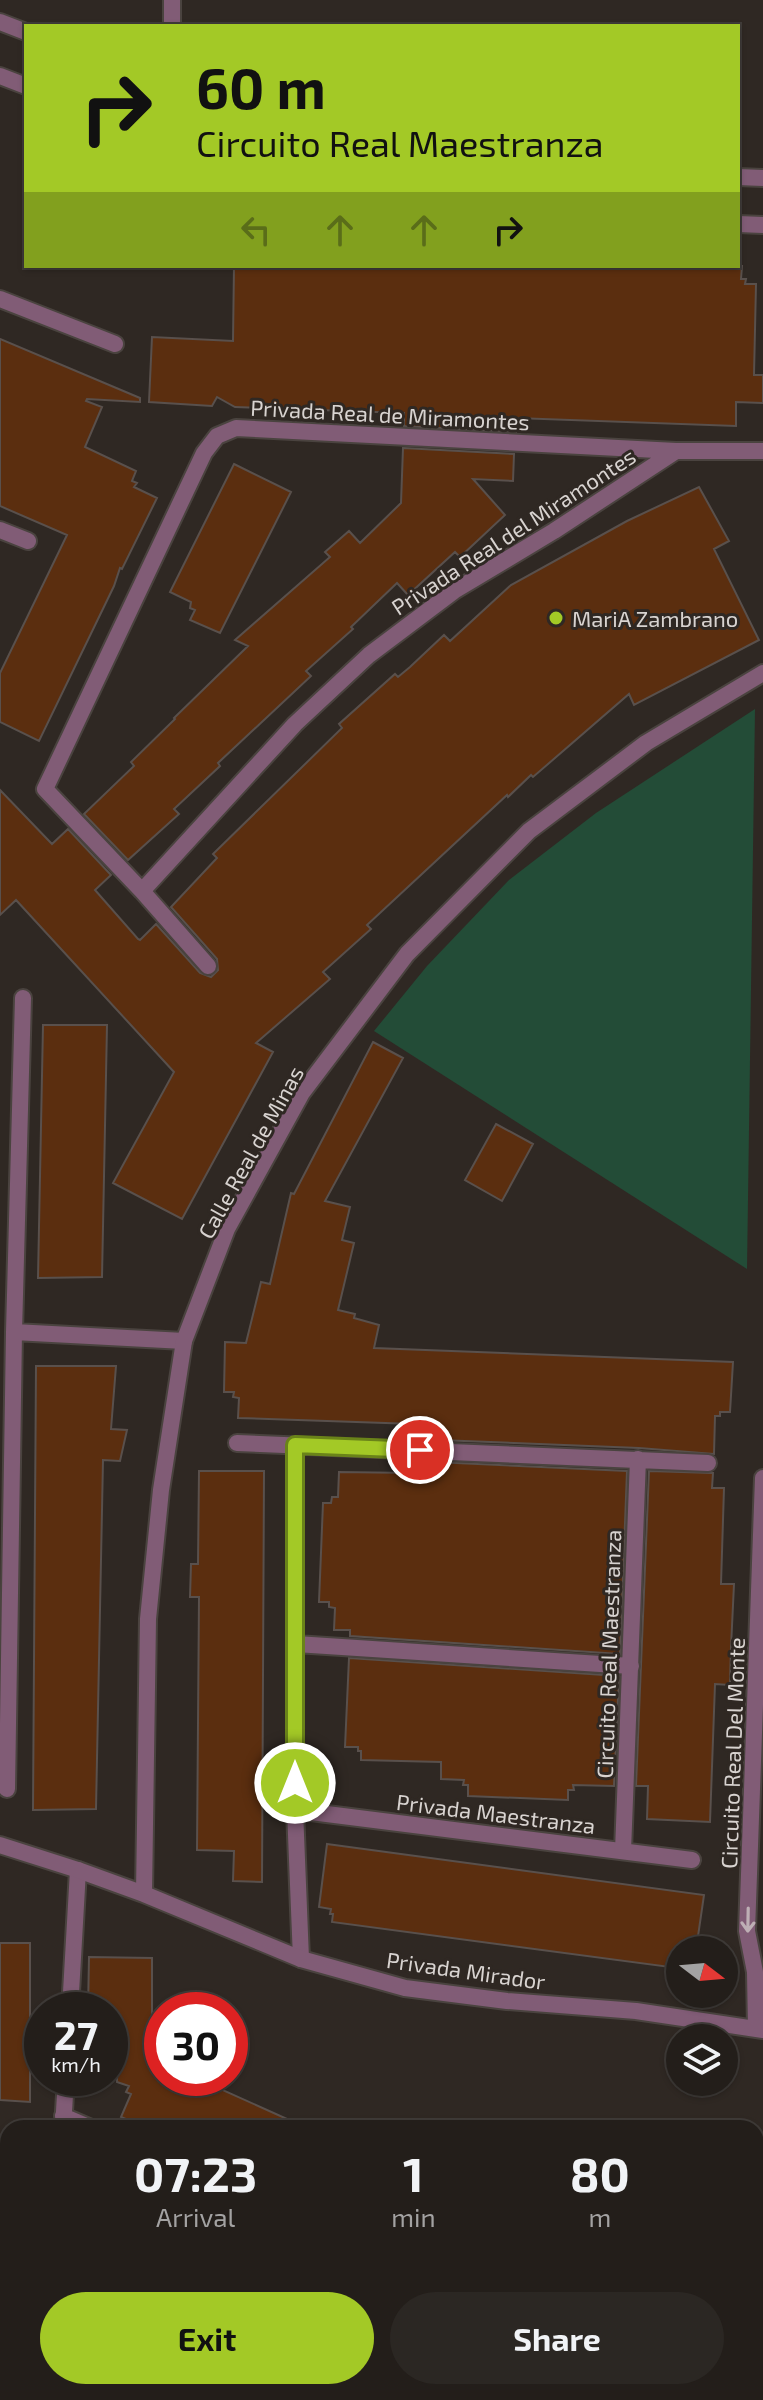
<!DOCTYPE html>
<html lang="en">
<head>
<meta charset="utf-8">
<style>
	:root { --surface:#231e1a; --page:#2b2723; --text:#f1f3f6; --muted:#a3a2a2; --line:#403c39; --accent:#a3c926 }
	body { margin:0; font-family:"Exo 2",sans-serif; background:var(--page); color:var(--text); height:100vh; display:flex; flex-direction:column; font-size:30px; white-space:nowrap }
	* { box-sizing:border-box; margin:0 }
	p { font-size:26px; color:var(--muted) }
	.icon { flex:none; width:44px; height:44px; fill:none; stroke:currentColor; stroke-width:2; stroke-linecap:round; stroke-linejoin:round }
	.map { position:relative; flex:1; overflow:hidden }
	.side { position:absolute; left:0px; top:2120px; width:764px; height:280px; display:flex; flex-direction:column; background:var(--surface); border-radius:24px 24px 0 0; box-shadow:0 2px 6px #0004,0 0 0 2px var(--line) }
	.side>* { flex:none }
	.hud { position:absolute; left:24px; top:24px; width:716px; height:244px; border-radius:0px; box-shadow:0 2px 6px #0004,0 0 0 2px var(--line); background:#a3c926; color:#111; overflow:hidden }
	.needle { width:52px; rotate:106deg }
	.fabs { position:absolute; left:666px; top:1936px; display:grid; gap:16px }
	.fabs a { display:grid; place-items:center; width:72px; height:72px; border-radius:50%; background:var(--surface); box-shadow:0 2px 6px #0004,0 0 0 2px var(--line); font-size:40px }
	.speed { position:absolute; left:24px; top:1992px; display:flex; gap:16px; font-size:40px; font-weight:700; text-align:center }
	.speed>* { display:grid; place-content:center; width:104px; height:104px; border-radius:50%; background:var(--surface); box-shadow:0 2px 6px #0004,0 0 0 2px var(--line); line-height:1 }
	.speed small { font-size:20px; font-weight:400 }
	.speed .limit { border:12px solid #d22; background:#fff; color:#111 }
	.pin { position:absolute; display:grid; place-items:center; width:68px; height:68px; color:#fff; margin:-34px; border:4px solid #fff; border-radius:50%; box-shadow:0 2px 8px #0007 }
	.me { position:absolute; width:88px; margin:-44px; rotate:0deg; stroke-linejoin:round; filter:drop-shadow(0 0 6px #0008) }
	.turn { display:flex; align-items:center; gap:28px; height:168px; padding:0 40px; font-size:36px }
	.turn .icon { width:104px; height:104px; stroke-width:2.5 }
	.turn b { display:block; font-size:56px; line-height:68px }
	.lanes { display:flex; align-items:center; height:76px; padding:0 40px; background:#0003; justify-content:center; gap:40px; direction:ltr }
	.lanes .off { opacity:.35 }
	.eta { display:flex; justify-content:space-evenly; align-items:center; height:136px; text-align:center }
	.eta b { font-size:48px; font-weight:700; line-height:56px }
	.action { display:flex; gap:16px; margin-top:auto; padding:16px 40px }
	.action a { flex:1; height:92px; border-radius:48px; background:var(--accent); color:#111; font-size:32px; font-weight:700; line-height:92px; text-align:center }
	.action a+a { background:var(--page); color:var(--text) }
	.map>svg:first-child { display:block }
	.green { fill:#234c37 }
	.building { fill:#5b2e0f; stroke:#59504c; stroke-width:2 }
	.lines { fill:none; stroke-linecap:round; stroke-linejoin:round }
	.minor-casing { stroke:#4a433f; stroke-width:20 }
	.tertiary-casing { stroke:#4a433f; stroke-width:20 }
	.minor { stroke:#815c76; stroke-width:16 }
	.tertiary { stroke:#815c76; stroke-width:16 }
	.oneway { stroke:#beafb5 }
	.route-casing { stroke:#6a8319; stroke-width:20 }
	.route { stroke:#a3c926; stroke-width:14 }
	.poi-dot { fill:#a3c926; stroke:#2f2823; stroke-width:3 }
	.labels { text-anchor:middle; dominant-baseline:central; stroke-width:6; stroke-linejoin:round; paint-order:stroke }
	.street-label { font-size:22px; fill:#d8d3d0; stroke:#2f2823 }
	.poi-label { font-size:22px; fill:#d8d3d0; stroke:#2f2823; text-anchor:start }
</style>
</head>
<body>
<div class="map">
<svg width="763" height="2400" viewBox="0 0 763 2400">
	<rect width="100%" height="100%" fill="#2f2823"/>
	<path class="green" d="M755,709L747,1269L374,1031L427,966L509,880L596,813Z"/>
	<path class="building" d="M234,266H742L741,279H746L745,284H756L754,375H763V403L736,402V426L516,418V432L404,426V413L235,407L217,397L212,406L149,402L152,337L233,341Z
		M0,339L140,398V402L87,399L86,401L102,407L85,447L136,471L132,481L137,483L134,487L157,498L122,569L120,568L114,586L39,741L0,722V673L67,535L0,506Z
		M403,448L514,454L513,481L473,479L505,515L460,557L455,552L408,595L397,583L351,627L353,629L306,671L311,676L218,763L220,766L174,809L179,814L128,860L84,814L134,766L131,762L175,719L174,718L248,646L235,640L330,557L325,552L349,531L360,543L401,503Z
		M234,464L291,492L220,633L190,620L195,610L190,608L191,602L170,592Z
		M699,487L729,541L714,549L759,640L634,705L629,694L533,777L531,775L508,797L507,795L367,925L371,929L323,972L330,979L256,1043L273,1052L182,1219L113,1183L174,1072L16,900L0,915V790L52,844L68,829L111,875L95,890L138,939L140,940L156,924L200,973L211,977L218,970L217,959L171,907L217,858L213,854L342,728L339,724L395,674L398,677L410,667L444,635L450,641L511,585L627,521Z
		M43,1025H107L102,1277L38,1278Z
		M373,1042L403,1058L325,1201L350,1207L342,1240L354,1243L338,1310L355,1314L354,1318L379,1325L374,1348L733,1362L730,1412H720V1416H715L714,1454L639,1448L413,1439L414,1424L238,1418L239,1398L233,1397L234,1392H224L225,1342L246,1343L261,1282L270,1284L291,1193L294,1194Z
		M496,1124L533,1144L502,1201L465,1180Z
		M36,1366H116L111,1429L127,1430L120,1461L103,1460L96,1809L33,1810Z
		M413,1461L627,1471L620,1654L350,1636V1630H334L335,1608L329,1607V1602H319L323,1503H331L332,1497H338L339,1472L413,1473Z
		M199,1471H264L262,1882L233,1881L234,1851L197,1850L199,1597H190L191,1564H198Z
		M649,1471L713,1473L712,1488H724L721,1584H734L731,1647L730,1685L715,1684L710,1822L647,1819L648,1786H636Z
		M349,1658L619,1676L614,1786L573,1785L574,1790H568V1800L468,1796V1785H463L464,1780L441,1779V1762L361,1760V1751H358V1747H345Z
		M327,1844L704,1895L696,1950H680V1961L678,1960L677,1968L332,1922L333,1914H330L331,1909L319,1907Z
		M0,1943H30V2102L0,2100Z
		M89,1957L152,1958V2058L162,2062V2078H196L307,2128H227L211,2121L209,2128H147L121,2117L131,2094L126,2092L129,2086L117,2082L118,2043H113V2037H110V2010H88Z"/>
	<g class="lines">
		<g class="minor-casing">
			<path id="minor" d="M172,26V0
				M0,299L115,344
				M0,530L28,541
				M142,891L295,724L369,655L454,591L554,531L676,451
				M208,966L142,891L45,789L204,453L217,436L236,428L676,451H763
				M14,1332L184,1341
				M237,1443L708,1463
				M295,1445V1810L301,1959
				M296,1644L631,1666
				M7,1789L14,1332L23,998
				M295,1810L692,1860
				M623,1851L638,1459
				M70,2010L78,1870
				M63,2116L91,2128
				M63,2128L66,2078
				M162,2392L181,2400
				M64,2400V2392"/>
		</g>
		<g class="tertiary-casing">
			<path id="tertiary" d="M0,22L26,32
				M0,76L26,86
				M738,177L763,178
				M738,224L763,225
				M0,1845L78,1870L144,1894L301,1959L405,1988L507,2001L636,2011L763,2030
				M144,1894L148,1619L161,1490L184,1341L227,1229L302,1093L407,954L529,831L646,743L763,673
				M756,2028L755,1972L747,1931L763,1478"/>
		</g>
		<use href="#minor" class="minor"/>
		<use href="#tertiary" class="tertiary"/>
	</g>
	<defs><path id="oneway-shaft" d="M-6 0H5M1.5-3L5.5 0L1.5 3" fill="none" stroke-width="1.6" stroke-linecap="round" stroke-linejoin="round" transform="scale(2)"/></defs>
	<use class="oneway" href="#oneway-shaft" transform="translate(748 1920) rotate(91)"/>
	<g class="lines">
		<g class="route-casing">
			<path id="route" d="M295,1783V1445L420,1450"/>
		</g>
		<use href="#route" class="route"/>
	</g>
	<circle class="poi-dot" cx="556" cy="618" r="8"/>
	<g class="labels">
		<g class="street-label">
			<text transform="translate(390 414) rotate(3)">Privada Real de Miramontes</text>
			<text transform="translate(513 531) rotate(-33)">Privada Real del Miramontes</text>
			<text transform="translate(250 1152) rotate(-61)">Calle Real de Minas</text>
			<text transform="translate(608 1654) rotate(-88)">Circuito Real Maestranza</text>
			<text transform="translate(732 1753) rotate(-88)">Circuito Real Del Monte</text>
			<text transform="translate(496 1813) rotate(7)">Privada Maestranza</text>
			<text transform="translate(466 1970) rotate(8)">Privada Mirador</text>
		</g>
		<g class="poi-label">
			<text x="572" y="618">MariA Zambrano</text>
		</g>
	</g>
</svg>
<div class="fabs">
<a><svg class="needle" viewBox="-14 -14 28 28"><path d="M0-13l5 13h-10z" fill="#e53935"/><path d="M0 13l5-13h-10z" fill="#a3a2a2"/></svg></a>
<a><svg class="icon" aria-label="layers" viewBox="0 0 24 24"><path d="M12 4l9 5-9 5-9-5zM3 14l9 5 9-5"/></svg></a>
</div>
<div class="speed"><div>27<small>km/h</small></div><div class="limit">30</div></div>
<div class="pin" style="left:420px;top:1450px;background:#d93025"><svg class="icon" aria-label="arrive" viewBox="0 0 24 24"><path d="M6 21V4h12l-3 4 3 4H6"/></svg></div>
<svg class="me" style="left:295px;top:1783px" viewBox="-20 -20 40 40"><circle r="17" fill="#a3c926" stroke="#fff" stroke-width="3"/><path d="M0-11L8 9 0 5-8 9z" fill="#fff"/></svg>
<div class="hud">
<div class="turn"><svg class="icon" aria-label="right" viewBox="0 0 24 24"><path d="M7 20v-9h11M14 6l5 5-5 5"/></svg><div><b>60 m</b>Circuito Real Maestranza</div></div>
<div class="lanes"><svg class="icon off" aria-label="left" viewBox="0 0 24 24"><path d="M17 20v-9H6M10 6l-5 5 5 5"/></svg><svg class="icon off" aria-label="ahead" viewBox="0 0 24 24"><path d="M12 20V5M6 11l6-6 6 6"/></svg><svg class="icon off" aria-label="ahead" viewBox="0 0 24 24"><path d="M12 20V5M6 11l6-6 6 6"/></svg><svg class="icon" aria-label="right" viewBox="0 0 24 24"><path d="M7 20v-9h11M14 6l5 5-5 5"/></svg></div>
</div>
<section class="side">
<div class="eta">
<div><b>07:23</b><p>Arrival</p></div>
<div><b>1</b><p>min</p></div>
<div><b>80</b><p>m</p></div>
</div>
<div class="action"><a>Exit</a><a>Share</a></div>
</section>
</div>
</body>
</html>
